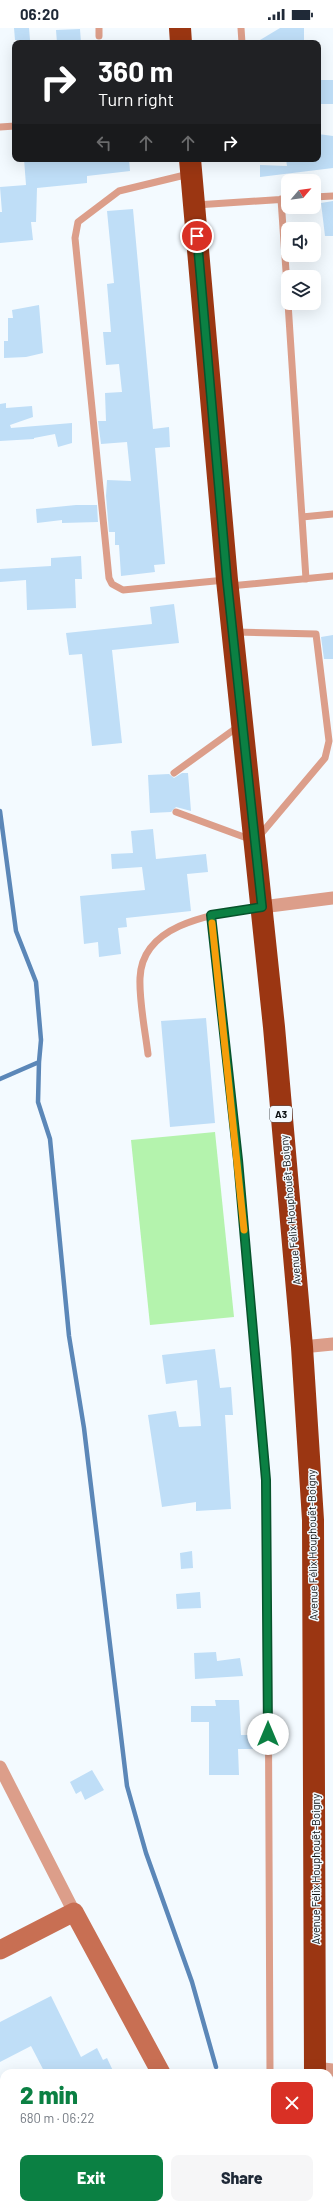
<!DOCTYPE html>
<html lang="en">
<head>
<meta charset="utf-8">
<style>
	:root { --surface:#fff; --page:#f6f6f7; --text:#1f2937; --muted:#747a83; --accent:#0b8043 }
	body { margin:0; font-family:Barlow,sans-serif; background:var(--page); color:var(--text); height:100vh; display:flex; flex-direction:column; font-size:15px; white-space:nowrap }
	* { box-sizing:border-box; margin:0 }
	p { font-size:13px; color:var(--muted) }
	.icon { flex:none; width:22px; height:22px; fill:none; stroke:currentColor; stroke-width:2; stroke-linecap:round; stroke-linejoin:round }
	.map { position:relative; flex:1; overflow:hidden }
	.panel { position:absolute; left:0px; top:2041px; width:333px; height:140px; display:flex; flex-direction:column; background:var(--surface); border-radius:12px 12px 0 0; box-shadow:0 4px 16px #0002 }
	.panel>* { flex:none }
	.top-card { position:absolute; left:12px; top:12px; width:309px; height:122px; border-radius:8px; box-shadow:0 4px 16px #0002; background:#202124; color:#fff; overflow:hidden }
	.needle { width:26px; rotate:61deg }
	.controls { position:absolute; left:281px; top:146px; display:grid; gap:8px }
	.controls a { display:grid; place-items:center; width:40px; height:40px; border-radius:8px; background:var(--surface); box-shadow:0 4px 16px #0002; font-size:20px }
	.pin { position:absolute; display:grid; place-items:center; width:34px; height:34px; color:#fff; margin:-17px; border:2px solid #fff; border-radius:50%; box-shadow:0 1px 4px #0007 }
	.me { position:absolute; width:44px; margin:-22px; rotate:0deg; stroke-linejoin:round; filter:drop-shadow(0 0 3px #0008) }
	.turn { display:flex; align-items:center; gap:14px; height:84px; padding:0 20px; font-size:18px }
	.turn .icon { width:52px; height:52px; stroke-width:2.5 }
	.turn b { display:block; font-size:28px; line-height:34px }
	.lanes { display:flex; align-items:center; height:38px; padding:0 20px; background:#0003; justify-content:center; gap:20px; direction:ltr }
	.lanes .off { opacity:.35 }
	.round { display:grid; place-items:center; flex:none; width:42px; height:42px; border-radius:8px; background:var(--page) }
	.head { display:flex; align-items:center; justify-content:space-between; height:68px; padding:0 20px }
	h1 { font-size:24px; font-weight:800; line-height:30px; color:var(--accent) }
	.button { display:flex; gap:8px; margin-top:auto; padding:8px 20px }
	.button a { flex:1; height:46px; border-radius:8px; background:var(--accent); color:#fff; font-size:16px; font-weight:800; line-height:46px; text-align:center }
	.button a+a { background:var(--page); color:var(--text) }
	.status { display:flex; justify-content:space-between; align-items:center; height:28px; padding:0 20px; background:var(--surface); direction:ltr }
	.status svg { height:11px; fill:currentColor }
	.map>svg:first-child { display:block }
	.green { fill:#b4f3ad }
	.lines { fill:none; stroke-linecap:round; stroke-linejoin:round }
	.stream { stroke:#5b87b8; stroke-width:4.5 }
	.building { fill:#bfdef7 }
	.lane { stroke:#dc9e8a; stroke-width:7 }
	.street { stroke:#dc9e8a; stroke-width:13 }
	.secondary { stroke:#c86f53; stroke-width:19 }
	.highway { stroke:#9b3612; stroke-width:22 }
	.route-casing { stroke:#07532c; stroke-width:10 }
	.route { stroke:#0b8043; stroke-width:7 }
	.slow { stroke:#f59e0b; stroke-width:7 }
	.labels { text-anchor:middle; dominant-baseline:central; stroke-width:3; stroke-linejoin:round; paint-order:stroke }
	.shield { fill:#f3faff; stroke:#52575a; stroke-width:1 }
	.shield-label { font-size:10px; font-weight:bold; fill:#0d1113 }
	.street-label { font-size:11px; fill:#0d1113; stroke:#f3faff }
</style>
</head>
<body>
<div class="status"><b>06:20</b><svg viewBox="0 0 49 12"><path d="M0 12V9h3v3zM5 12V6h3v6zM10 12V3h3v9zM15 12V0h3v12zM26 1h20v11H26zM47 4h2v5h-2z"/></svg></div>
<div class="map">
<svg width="333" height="2181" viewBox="0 0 333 2181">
	<rect width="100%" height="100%" fill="#f3faff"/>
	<path class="green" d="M215,1104L234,1289L150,1297L131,1112Z"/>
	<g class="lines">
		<path class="stream" d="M0,783L16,903L36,954L41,1012L39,1034L38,1074L50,1111L69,1308L84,1400L127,1758L146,1825L192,1954L216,2039
			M0,1051L39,1034"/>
	</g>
	<path class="building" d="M14,0H29L30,12H15Z
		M280,0H304V15H255Z
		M80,1L81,15H57L56,2Z
		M318,52H333V76H318Z
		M318,106L333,108V140L260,149V137L287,138L286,131H318Z
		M24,131H129L130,143L87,148V155L37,160L36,194H31L33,212L0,215V184H2L0,159L26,157Z
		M333,173V208H325L321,175Z
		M133,181L153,401L169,399L170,419L155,420L165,536L154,537L155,544L121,548L119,517H115V504H109L106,468L107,452L131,453L127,414L101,416L98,393H106L105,365L122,364L119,336L106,337L103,304H111L107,256L114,255L107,183Z
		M39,277L43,325L26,329L4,330V313H8V290H13L12,282Z
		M6,375V380L32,378L33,389L10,397L11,400L72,395V415L58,419L55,406L34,410V411L0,413V376Z
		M76,477H97L98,494L62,495V492L37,495L36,481Z
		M81,528L82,551H75L76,580L27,582L26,552L0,554V541L51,538V530Z
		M174,576L179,615L112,622L122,715L92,718L82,626L69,627L66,605L152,596L150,579Z
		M333,607V631H324L321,609Z
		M182,745H188L191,783L176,779L171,784L150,785L148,747L169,746L174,750Z
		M153,801L156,831L206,826L208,844L187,846L191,883L126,890L127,899L118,900L121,926L99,929L98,914L84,916L80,868L145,862L142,839L112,841L111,826L133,825L131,803Z
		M206,990L215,1095L170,1099L161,993Z
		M215,1321L220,1360L231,1359L233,1387H225L231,1481L196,1483V1474L162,1479L148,1387L176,1383L179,1399L201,1398L197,1352L166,1356L162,1327Z
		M192,1523L193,1540L181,1541L180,1525Z
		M200,1564L201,1580L177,1581L176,1566Z
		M216,1624L217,1633L240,1630L243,1648L195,1651L194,1625Z
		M215,1672H239L241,1707H255V1721H238L239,1747H209V1694H191V1678H216Z
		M92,1742L104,1762L85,1772L81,1763L76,1766L70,1754Z
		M51,1968L81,2029L97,2020L103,2032L107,2030L114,2045H45L31,2018L0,2034V1994Z"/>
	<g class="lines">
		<path class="lane" d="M99,0V8
			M241,0L242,15
			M0,99L15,98
			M189,146L119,163L78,194L75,210L109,550L112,556L123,562L225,552
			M314,169L333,168
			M281,171L288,272
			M196,177L288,171
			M288,275L306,551
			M302,489L333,486
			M230,558L333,548
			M174,745L239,698
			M176,784L255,813L325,730L329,713L316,606L235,604
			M211,887L238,1132L266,1452L268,1594L270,2045
			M148,1026C145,1002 139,973 140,950C142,894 216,886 258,879"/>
		<path class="street" d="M262,879L333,870
			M302,1319L333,1316
			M0,1739L74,1884
			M315,2040L333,2042"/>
		<path class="secondary" d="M0,1922L74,1884L161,2045
			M232,2177L235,2181
			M248,2181L266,2179L314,2180"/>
		<path class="highway" d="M180,0L181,15
			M190,131L227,552L274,999L302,1319L313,1492L315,2045
			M314,2181V2177"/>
	</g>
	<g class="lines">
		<g class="route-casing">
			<path id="route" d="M197,208L227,552L262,879L211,887L238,1132L266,1452L268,1706"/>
		</g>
		<use href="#route" class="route"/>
		<path class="slow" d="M212,895L244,1202"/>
	</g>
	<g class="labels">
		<rect class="shield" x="270" y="1078" width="22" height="16" rx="3"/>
		<g class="shield-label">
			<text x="281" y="1086">A3</text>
		</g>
		<g class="street-label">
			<text transform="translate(290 1182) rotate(-95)">Avenue Félix Houphouët-Boigny</text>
			<text transform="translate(312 1517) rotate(-91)">Avenue Félix Houphouët-Boigny</text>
			<text transform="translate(315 1841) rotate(-90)">Avenue Félix Houphouët-Boigny</text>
		</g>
	</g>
</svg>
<div class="controls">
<a><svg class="needle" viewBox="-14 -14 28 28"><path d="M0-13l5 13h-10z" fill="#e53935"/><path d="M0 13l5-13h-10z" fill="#747a83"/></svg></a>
<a><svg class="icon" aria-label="sound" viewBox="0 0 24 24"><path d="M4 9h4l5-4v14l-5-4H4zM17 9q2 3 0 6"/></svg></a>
<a><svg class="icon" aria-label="layers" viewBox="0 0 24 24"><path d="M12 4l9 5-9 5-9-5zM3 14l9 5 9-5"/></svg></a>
</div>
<div class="pin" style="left:197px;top:208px;background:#d93025"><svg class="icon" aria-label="arrive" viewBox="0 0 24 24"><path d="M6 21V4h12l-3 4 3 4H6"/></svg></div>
<svg class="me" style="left:268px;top:1706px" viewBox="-20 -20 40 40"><circle r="19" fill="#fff"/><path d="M0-13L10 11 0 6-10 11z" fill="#0b8043"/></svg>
<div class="top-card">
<div class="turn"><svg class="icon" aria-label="right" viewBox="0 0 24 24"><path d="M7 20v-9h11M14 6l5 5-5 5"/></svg><div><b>360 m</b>Turn right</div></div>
<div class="lanes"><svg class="icon off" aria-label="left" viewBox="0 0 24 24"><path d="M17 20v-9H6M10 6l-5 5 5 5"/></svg><svg class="icon off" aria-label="ahead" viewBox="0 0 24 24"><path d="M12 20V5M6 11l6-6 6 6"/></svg><svg class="icon off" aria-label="ahead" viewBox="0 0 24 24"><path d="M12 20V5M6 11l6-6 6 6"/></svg><svg class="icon" aria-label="right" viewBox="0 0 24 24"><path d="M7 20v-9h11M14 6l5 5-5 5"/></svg></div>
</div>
<section class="panel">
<div class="head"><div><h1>2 min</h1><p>680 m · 06:22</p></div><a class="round" style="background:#d93025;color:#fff"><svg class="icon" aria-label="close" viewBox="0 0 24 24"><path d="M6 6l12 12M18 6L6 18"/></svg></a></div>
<div class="button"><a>Exit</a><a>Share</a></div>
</section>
</div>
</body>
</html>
